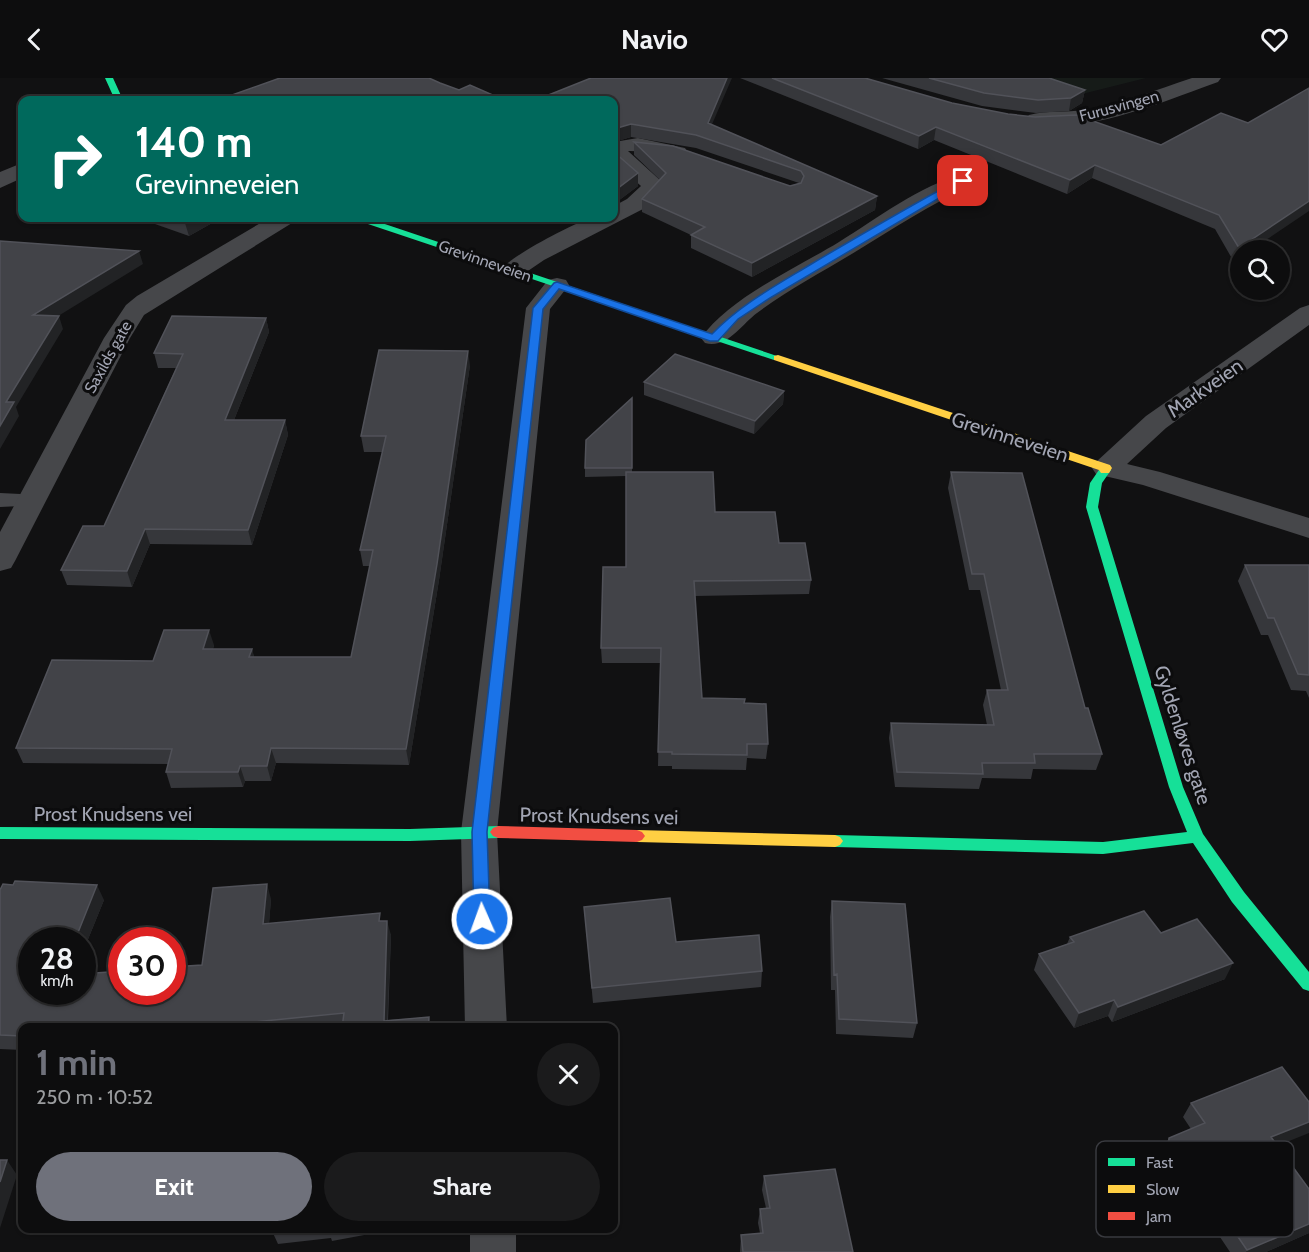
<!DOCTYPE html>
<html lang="en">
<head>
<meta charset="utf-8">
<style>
	:root { --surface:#0d0d0e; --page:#1b1b1c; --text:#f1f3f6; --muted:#9a9c9e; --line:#2d2d2e; --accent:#6f717b }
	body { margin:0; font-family:Cabin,sans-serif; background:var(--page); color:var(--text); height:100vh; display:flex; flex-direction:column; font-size:22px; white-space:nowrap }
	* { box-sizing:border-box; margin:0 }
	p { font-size:20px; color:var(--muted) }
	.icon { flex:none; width:33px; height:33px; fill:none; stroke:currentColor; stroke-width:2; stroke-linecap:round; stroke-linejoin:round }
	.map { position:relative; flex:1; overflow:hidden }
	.side { position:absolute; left:18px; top:945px; width:600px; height:210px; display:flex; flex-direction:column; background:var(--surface); border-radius:12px; box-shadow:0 2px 4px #0004,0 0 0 2px var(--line) }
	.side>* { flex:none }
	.guide { position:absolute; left:18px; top:18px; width:600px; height:126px; border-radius:12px; box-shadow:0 2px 4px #0004,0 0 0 2px var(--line); background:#00695c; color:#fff; overflow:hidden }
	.fabs { position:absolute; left:1230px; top:162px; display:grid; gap:12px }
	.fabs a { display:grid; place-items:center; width:60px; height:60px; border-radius:50%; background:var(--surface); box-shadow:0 2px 4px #0004,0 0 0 2px var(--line); font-size:30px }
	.speed { position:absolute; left:18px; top:849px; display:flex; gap:12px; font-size:30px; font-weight:700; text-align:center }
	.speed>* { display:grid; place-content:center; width:78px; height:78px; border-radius:50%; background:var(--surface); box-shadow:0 2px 4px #0004,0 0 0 2px var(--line); line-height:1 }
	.speed small { font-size:15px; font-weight:400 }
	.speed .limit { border:9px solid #d22; background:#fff; color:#111 }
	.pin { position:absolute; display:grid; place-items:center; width:51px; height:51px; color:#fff; margin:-26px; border-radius:12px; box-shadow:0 3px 9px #0006 }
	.me { position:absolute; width:66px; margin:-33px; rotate:358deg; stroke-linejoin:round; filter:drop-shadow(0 0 4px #0008) }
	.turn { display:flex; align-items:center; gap:21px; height:126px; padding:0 18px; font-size:27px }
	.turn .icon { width:78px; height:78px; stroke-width:2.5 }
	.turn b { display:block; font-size:42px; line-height:51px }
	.round { display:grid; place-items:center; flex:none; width:63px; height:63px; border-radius:32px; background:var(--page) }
	.summary { display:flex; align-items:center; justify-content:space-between; height:102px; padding:0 18px }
	h1 { font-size:36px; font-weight:700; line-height:45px; color:var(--accent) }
	.button { display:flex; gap:12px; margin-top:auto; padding:12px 18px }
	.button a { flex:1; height:69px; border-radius:36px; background:var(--accent); color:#fff; font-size:24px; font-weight:700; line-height:69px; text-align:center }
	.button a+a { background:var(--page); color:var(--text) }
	header { display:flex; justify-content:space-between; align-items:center; height:78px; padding:0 18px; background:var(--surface); font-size:27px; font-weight:700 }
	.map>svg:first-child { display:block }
	.green { fill:#161b18 }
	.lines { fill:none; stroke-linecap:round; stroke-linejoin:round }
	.lane { fill:#46474a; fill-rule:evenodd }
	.street { fill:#46474a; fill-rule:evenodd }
	.fast { fill:#16e098; fill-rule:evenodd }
	.slow { fill:#ffcf43; fill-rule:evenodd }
	.jam { fill:#f24e42; fill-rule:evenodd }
	.wall { fill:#36373b }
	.shaded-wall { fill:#222325 }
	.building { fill:#424348; stroke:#515259; stroke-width:1.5 }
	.route { fill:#1a73e8; stroke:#114b97; stroke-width:1.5 }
	.labels { text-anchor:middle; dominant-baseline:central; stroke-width:6; stroke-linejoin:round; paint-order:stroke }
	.far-street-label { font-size:16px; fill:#a2a5b3; stroke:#0c0c0d }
	.street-label { font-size:20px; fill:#a2a5b3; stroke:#0c0c0d }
	.key { fill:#0c0c0d; stroke:#393a3f; stroke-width:1.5 }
	.key-label { font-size:16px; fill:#a2a5b3 }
</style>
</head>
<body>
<header><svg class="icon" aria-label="back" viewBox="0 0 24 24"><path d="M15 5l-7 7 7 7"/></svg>Navio<svg class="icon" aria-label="heart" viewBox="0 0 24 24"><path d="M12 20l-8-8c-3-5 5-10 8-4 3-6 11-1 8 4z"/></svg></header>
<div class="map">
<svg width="1309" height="1174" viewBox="0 0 1309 1174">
	<rect width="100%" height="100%" fill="#111112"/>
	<path class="green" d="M1009,0H1146L1074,18Z"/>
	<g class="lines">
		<path class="lane" d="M0,415L41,417L44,422L41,427L0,429Z"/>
		<path class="street" d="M1192,0H1221L1218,4C1167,22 1082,59 1029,45L1026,41L1029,37C1047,32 1066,35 1084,32C1121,26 1156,12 1192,0Z
			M638,60L685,70L688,75L685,80C667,84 647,72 628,73L661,103L664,108L643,131L544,182L522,197L513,199L504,197L501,192C510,178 573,146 590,140C597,138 606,140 614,140V128L627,121L641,108L614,84V64Z
			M22,85V100L0,110V94Z
			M963,96L971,98L974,103L971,108C930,126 893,151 855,174C822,194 788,212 757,235C741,247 727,271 705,265L701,260C729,220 798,189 839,164C876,141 921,107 963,96Z
			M269,140H295L292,145L144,237L130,260L15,483L11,490L0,493V454L104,260L126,227L137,218Z
			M557,200L566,202L569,207L550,231L497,754L507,950H465L461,754L526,230L548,202Z
			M1309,227V247L1166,350L1127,386L1160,394L1309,440V460L1143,407L1096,396L1092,390L1096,384L1146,338L1300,230Z
			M470,1150H516V1174H470Z"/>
		<path class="fast" d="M105,0H113L123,22H115Z
			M355,140H367L783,280L782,282H774L356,142Z
			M1105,388L1111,392L1102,405L1098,429L1183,709L1203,756L1244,814L1309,894V913L1303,911L1232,824L1193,765L1103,776L835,769L830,767L827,763L830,759L835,757L1103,764L1187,754L1169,709L1086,429L1090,405L1101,389Z
			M498,748L503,750L506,754L503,758L498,760L410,763L0,761V749L410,751Z"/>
		<path class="slow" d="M778,277L1110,387L1112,390L1109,395H1101L1099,392L774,282V278Z
			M637,752L835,757L840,759L843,763L840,767L835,769L637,764L632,762L629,758L632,754Z"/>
		<path class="jam" d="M498,748L637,752L642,754L645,758L642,762L637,764L498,760L493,758L490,754L493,750Z"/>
	</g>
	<path class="wall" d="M740,0H865L952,25L1161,67L1248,45L1309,10L1234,184L1215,151L1092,100L1067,116L934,62L918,71Z
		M882,0H1049L1085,12L1082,25L1069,33L1036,35L982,28Z
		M614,22L712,47L877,118L875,132L752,199L691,170V157L642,134V121L660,102L634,77V64L790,108L799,105L696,70L631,59L614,64Z
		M614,74L638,108L618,123L614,121Z
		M138,140H221L189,158Z
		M266,240L269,254L234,342H285L288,357L252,467L150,466L132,509L67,507L61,492L104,448L176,290H158L154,275Z
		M470,287L439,502L409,687L276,685L271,703H245L243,709L171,710L166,694L168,686L23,685L16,670L153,583L214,567L213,571H252L254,579H351L370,488H363L360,472L383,374H364L361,358Z
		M644,304L784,313L783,326L754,356L644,317Z
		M632,320V394L779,465L811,502L809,516L695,518L702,620L744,625L768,666L766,681L747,680L746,692L672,691V688H658L660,585H602L601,570L626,489V398L585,399V390Z
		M951,394L1085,630L1102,676L1096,692L1033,691L1031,701L982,700L979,711L895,709L889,660L891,645L987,647L983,627L987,612H1001L980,512H969L948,410Z
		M1245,487H1309V620L1306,613L1291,612L1268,557H1261L1238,503Z
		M13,807L104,822L82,876V862L32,914L202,887L271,821L269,845L382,843L391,857L388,942L429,939L431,950H22V972L0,971V812Z
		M832,823L917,945L913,960L836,956L835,912H831L830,839Z
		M584,829L676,864L762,893L761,909L593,925Z
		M1161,855L1225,901L1112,944L1108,938L1074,950L1034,892L1039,876L1067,866L1070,859Z
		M1191,1025L1277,1068L1309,1155L1266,1174H1230L1192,1117L1166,1103L1160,1095L1161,1074L1169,1060L1191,1051L1183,1039Z
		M764,1098L853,1174H740L741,1157L760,1155L758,1145L760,1131L766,1130L762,1112Z
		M272,1150H375V1155L332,1163L331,1160L278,1166L272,1153Z"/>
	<path class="shaded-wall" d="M727,0H732L707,58L708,45Z
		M1085,12L1082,25L1069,33L1071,20Z
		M631,46V59L614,64V51Z
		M936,49L934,62L918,71L919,58Z
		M1095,87L1092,100L1067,116L1070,102Z
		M638,95V108L618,123V110Z
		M877,118L875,132L752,199V185Z
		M1309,123V133L1251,172H1240V180L1234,184L1239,170Z
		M194,140H221L189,158L185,145Z
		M139,173L143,186L37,251L33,237Z
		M59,238L63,251L16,329L19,338L0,371V348L6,324Z
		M266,240L269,254L228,357L225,342Z
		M468,273L470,287L439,502L409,687L406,671Z
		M784,313L783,326L754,356L755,343Z
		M285,342L288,357L252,467L248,452Z
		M145,451L150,466L132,509L127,493Z
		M209,552L214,567L208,586L203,571Z
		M252,571L256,587L249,579Z
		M271,670L276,685L271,703L267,688Z
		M240,688L245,703L243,709L238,694Z
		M267,806L271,821L268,860L263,846Z
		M97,807L104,822L82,876V862H75Z
		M387,843L391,857L387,950L384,943Z
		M1233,885L1225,901L1112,944L1118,929Z
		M1114,922L1108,938L1074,950L1079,935Z
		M1309,1044V1055L1262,1074L1271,1059Z
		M7,1082L17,1097L0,1150V1104Z
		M1309,1146V1155L1266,1174H1246L1247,1172Z"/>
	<path class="building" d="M280,0H429L440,5L459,12L470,7L504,22H218Z
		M591,0H727L708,45L877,118L752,185L691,157L705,149L642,121L666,95L634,64L673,68L790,108L801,105L804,98L801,93L696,57L631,46L614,51V22H536Z
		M772,0H865L952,25L1008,36L1035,39L1076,37L1161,67L1221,35L1248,45L1309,10V123L1239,170L1219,137L1095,87L1070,102L936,49L919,58Z
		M929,0H1049L1085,12L1071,20L1038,22L984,15Z
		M614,74L638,95L618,110L614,108Z
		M171,140H194L185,145Z
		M0,163L139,173L33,237L59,238L6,324H14L0,348Z
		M172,238L266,240L225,342H285L248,452L145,451L127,493L61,492L83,448H104L183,276L154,275Z
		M379,272L468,273L437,486L406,671L271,670L267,688H240L238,694H166L172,671L16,670L52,582L153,583L164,552H209L203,571H252L249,579H351L373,472H360L386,358H361Z
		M675,276L784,313L755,343L644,304Z
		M632,320V390H585L586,362Z
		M626,394H713L715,434H775L779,465H805L811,502L694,503L702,620L745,621L744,625L766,626L768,666H747V677L672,676V674H658L661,570H601L603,489H626Z
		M951,394L1022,395L1085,630H1088L1102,676H1034L1035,685H982L983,696L897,694L891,645L994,647L987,612H1008L984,496H972Z
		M1245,487H1309V597L1298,596L1274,540H1268Z
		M15,803L97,807L75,862H32V914H82V896L122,893V914H172V889L202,887L213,810L267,806L263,846L380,835L379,843H387L384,943L429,939L428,950H342L344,935L223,947V950H22V958L0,957V812L3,806L13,807Z
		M670,820L676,864L759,857L762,893L592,910L584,829Z
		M832,823L905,826L917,945L839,941L837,896L834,897Z
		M1144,833L1161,855L1197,841L1233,885L1118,929L1114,922L1079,935L1039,876L1074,864L1070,859Z
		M1282,989L1309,1024V1044L1271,1059L1309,1111V1146L1247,1172L1200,1103L1174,1089L1168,1081L1169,1060L1205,1045L1191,1025Z
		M0,1082H7L0,1104Z
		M835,1091L853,1174H743L741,1157L763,1155L760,1131L770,1130L764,1098Z
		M272,1150H293L272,1153Z"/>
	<path class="route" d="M960,101L968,103L770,220L738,241L718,263H710L559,211L543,231L487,754L490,841L488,846L482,848L476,846L474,841L472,754L533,230L554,205L557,204L712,256C741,226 777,207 813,185C862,156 910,128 960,101Z"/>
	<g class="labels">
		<g class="far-street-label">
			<text transform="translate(1119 28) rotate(-15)">Furusvingen</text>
			<text transform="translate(485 183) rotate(19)">Grevinneveien</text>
			<text transform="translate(108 279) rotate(-61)">Saxilds gate</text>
		</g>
		<g class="street-label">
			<text transform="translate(1205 310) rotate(-35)">Markveien</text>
			<text transform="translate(1010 359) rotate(18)">Grevinneveien</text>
			<text transform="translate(1183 657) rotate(72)">Gyldenløves gate</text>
			<text x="113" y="736">Prost Knudsens vei</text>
			<text transform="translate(599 738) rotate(1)">Prost Knudsens vei</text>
		</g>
	</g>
	<rect x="1096" y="1063" width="198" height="96" rx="9" class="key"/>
	<rect x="1108" y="1080" width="27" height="8" fill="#16e098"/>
	<rect x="1108" y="1107" width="27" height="8" fill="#ffcf43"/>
	<rect x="1108" y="1134" width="27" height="8" fill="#f24e42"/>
	<g class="key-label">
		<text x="1146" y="1090">Fast</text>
		<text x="1146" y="1117">Slow</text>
		<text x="1146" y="1144">Jam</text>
	</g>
</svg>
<div class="fabs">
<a><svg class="icon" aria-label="search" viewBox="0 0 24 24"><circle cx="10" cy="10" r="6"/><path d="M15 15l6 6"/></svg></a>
</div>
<div class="speed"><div>28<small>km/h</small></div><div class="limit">30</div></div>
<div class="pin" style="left:963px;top:103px;background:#d93025"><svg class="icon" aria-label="arrive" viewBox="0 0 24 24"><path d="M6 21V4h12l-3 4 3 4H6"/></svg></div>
<svg class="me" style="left:482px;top:841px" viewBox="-20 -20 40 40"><circle r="17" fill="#1a73e8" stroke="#fff" stroke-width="3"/><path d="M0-11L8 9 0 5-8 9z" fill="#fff"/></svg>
<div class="guide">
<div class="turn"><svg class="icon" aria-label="right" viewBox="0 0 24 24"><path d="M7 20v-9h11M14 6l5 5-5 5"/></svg><div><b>140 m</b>Grevinneveien</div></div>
</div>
<section class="side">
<div class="summary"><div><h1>1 min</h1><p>250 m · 10:52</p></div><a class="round"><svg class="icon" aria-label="close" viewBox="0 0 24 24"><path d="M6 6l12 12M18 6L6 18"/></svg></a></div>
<div class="button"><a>Exit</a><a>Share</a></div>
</section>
</div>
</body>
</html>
